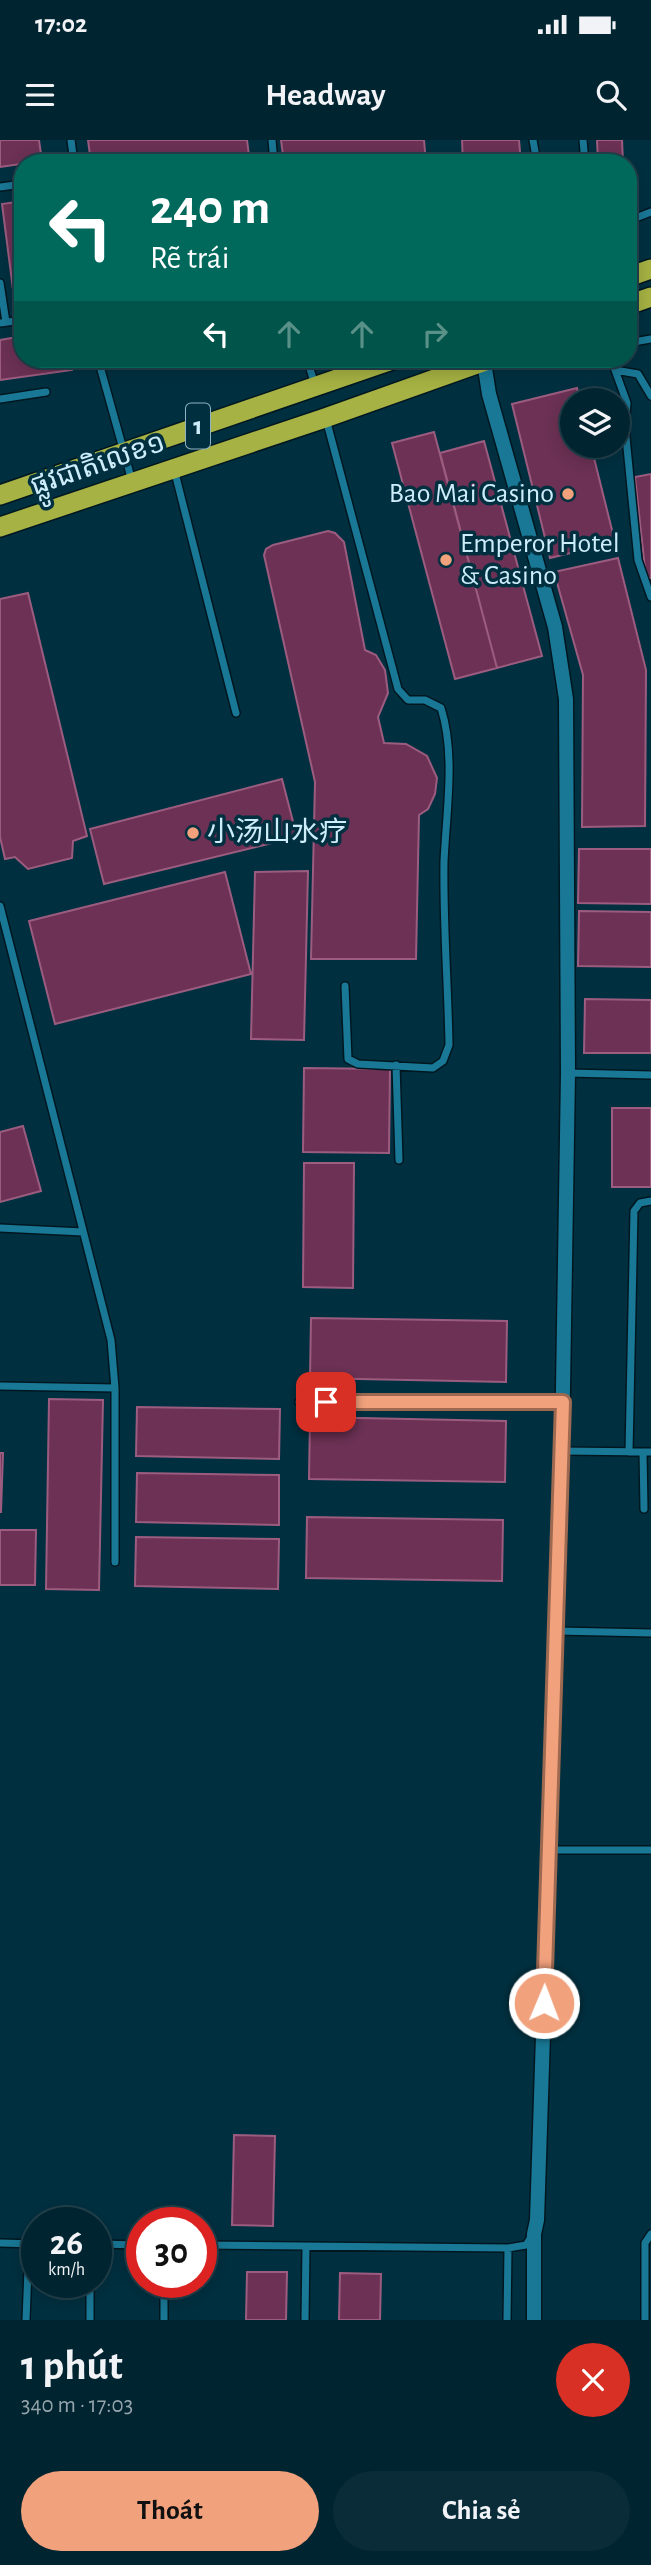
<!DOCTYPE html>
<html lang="vi">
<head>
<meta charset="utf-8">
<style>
	:root { --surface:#002430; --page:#0a2c38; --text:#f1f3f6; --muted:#95a4ab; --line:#22414c; --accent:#f1a17c }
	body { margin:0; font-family:"Alegreya Sans","Noto Sans SC","Noto Sans Khmer",sans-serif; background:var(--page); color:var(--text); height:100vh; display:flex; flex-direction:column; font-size:26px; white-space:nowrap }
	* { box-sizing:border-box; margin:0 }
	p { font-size:23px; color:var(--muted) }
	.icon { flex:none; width:38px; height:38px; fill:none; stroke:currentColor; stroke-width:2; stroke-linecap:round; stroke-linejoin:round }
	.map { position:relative; height:2180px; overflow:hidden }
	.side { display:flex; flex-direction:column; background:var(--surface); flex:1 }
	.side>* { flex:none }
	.guide { position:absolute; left:14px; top:14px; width:623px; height:214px; border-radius:28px; box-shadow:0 4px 18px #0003,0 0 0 2px var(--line); background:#00695c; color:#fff; overflow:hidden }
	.fabs { position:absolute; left:560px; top:248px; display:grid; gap:14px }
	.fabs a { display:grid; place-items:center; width:70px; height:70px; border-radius:50%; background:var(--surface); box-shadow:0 4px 18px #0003,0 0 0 2px var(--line); font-size:35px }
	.speed { position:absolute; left:21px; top:2067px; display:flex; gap:14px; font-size:35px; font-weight:700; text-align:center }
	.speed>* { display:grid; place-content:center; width:91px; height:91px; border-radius:50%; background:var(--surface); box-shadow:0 4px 18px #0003,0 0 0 2px var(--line); line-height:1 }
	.speed small { font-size:18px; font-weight:400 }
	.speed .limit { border:10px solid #d22; background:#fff; color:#111 }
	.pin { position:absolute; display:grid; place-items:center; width:60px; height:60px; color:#fff; margin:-30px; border-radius:14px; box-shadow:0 4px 10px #0006 }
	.me { position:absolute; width:77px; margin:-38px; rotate:1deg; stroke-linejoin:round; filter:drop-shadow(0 0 5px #0008) }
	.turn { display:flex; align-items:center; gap:24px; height:147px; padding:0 21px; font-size:32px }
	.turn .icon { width:91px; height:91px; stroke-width:2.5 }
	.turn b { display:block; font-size:49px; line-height:60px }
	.lanes { display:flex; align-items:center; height:66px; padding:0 21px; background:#0003; justify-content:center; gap:35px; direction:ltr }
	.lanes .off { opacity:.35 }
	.round { display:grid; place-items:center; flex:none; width:74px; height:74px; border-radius:37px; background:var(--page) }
	.overview { display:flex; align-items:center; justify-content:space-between; height:119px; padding:0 21px }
	h1 { font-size:42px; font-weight:600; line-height:52px }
	.action { display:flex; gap:14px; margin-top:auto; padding:14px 21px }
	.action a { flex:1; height:80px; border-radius:42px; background:var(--accent); color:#111; font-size:28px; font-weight:600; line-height:80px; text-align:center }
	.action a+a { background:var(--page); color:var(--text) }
	.status { display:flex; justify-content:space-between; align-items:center; height:49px; padding:0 35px; background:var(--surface); direction:ltr }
	.status svg { height:19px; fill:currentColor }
	header { display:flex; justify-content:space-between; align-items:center; height:91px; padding:0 21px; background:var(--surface); font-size:32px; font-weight:600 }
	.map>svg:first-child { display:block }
	.building { fill:#6c3154; stroke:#9b5c7f; stroke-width:2 }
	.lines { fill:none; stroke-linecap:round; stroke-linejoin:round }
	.service-casing { stroke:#001720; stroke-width:10 }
	.minor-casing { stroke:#001720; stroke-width:17 }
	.trunk-casing { stroke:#001720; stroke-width:22 }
	.service { stroke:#197896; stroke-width:7 }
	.minor { stroke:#197896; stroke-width:14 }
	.trunk { stroke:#a6b243; stroke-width:19 }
	.route-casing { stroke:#9d6951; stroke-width:18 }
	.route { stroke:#f1a17c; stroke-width:12 }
	.poi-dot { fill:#f1a17c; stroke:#003040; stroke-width:2.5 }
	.labels { text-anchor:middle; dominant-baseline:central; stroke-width:7; stroke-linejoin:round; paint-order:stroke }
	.shield { fill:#003040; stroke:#90b4c3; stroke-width:2 }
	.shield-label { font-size:26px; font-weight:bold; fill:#ceedfb }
	.street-label { font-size:28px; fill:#ceedfb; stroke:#003040 }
	.poi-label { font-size:28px; fill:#ceedfb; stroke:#003040; text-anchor:start }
</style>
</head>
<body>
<div class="status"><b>17:02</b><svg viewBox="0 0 49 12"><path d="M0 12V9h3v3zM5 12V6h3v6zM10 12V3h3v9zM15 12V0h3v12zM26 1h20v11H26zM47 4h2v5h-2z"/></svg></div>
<header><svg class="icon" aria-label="menu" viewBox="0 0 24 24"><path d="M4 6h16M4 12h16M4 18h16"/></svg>Headway<svg class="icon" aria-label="search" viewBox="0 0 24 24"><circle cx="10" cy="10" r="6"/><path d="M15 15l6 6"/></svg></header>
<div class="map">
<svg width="651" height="2180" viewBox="0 0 651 2180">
	<rect width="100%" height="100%" fill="#003040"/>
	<path class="building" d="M0,0H39L42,21L0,27Z
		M88,0H247L250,23H91Z
		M281,0H424L426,23H284Z
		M462,0H519L521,23H463Z
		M597,0H622L623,23H598Z
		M23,61V164L15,165L2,64Z
		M23,196V219H71L72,230L0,240V200Z
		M577,248L580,261H572V306H591L615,402L550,418L512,264Z
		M434,292L497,528L455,539L392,303Z
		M484,301L542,516L497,528L440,313Z
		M651,334V438H646L635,337Z
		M328,391L335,393L344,402L365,510L376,515L385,530L388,553L378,577L384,603L406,604L427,616L437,638L435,654L428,669L419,675L416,819H311L315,642L264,415L266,409L273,405Z
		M618,418L646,530L645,686L582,687L583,535L554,432Z
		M28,453L87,696L73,701L72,718L28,729L15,717L5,719L0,697V459Z
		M282,639L297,697L104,744L90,689Z
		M579,709H651V764L578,763Z
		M308,731L304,900L251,899L255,732Z
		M225,732L251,834L55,884L29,781Z
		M579,771L651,772V827L578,826Z
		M585,859L651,860V913H584Z
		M304,928L390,929L389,1013L303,1012Z
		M612,968H651V1047H612Z
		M23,986L41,1051L0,1062V992Z
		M304,1023H354L353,1148L303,1147Z
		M311,1178L507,1181L506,1242L310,1238Z
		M49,1259L103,1260L99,1450L46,1449Z
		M137,1267L280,1269L279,1319L136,1316Z
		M310,1277L506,1281L505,1342L309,1339Z
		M0,1313H3L1,1372H0Z
		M137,1333L279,1335V1385L136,1382Z
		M307,1377L503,1380L502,1441L306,1438Z
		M0,1390H36L35,1445H0Z
		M136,1397L279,1399L278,1449L135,1446Z
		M234,1995L275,1996L273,2086L232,2085Z
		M247,2132H287L286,2180H246Z
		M340,2133L381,2134L380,2180H339Z"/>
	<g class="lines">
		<g class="service-casing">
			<path id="service" d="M71,0L74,23
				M272,0L274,23
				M533,0L537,23
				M583,0L585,23
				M0,47L23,44
				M628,81L651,72
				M0,143L6,182
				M0,183L23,180
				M628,203L651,199
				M98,219L132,341
				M307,219L315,245
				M610,219L615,230L638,234L651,256
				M615,230L627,263L625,287L638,420L651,457
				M0,259L46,252
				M326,279L398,549L408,560H425L441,568C456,615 446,673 444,722C443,783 448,844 449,905L443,921L433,928L358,924L348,919L345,846
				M174,329L236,573
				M0,766L111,1200L115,1248V1422
				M396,925L399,1020
				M568,933L651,935
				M0,1088L83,1092
				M0,1246L115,1248
				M299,1262H563
				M562,1311L651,1312
				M629,1312L634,1071L640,1063L651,1061
				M643,1312L644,1369
				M557,1491L651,1493
				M548,1710H651
				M0,2103L37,2104
				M96,2104L142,2105
				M201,2105L508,2108L526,2105L531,2097
				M90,2142V2180
				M26,2180L29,2104
				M164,2180V2142
				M305,2180L306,2107
				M507,2180L508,2108
				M645,2180V2103L651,2094"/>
		</g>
		<g class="minor-casing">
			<path id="minor" d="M484,222L489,254L555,487L566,559L568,933L562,1311L537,2080L534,2094V2180"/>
		</g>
		<g class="trunk-casing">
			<path id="trunk" d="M628,137L651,129
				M628,165L651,157
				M0,355L395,219
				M0,387L325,278L491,219"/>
		</g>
		<use href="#service" class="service"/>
		<use href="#minor" class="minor"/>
		<use href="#trunk" class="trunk"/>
	</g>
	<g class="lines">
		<g class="route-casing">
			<path id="route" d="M326,1262H563L544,1863"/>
		</g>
		<use href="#route" class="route"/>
	</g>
	<g class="poi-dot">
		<circle cx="568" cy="354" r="7"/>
		<circle cx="446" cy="420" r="7"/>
		<circle cx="193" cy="693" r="7"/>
	</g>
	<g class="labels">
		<rect class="shield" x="186" y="263.5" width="24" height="45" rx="5"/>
		<g class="shield-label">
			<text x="198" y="286">1</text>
		</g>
		<g class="street-label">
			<text transform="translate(98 325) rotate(-19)">ផ្លូវជាតិលេខ១</text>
		</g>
		<g class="poi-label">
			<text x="554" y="354" text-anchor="end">Bao Mai Casino</text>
			<text x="460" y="404">Emperor Hotel<tspan x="460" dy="32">&amp; Casino</tspan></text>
			<text x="207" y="693">小汤山水疗</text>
		</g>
	</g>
</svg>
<div class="fabs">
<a><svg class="icon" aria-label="layers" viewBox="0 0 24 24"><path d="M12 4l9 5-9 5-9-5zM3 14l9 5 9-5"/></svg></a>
</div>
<div class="speed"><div>26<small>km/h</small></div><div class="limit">30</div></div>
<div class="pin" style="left:326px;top:1262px;background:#d93025"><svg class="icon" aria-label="arrive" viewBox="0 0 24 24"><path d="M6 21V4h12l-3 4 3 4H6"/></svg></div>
<svg class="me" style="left:544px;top:1863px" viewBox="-20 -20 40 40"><circle r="17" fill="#f1a17c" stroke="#fff" stroke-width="3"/><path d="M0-11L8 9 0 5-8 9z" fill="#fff"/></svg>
<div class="guide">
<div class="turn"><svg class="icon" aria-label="left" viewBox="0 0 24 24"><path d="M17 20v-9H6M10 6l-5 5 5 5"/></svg><div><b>240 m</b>Rẽ trái</div></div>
<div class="lanes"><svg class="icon" aria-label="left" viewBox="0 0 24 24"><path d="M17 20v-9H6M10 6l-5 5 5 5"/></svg><svg class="icon off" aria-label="ahead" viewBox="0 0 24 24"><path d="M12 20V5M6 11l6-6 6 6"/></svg><svg class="icon off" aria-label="ahead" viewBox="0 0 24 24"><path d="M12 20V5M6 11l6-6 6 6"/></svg><svg class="icon off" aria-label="right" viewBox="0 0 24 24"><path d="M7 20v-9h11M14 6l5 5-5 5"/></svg></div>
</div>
</div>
<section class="side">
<div class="overview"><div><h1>1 phút</h1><p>340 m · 17:03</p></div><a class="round" style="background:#d93025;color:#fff"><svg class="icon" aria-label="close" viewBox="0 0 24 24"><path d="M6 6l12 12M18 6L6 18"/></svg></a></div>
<div class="action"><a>Thoát</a><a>Chia sẻ</a></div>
</section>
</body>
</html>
